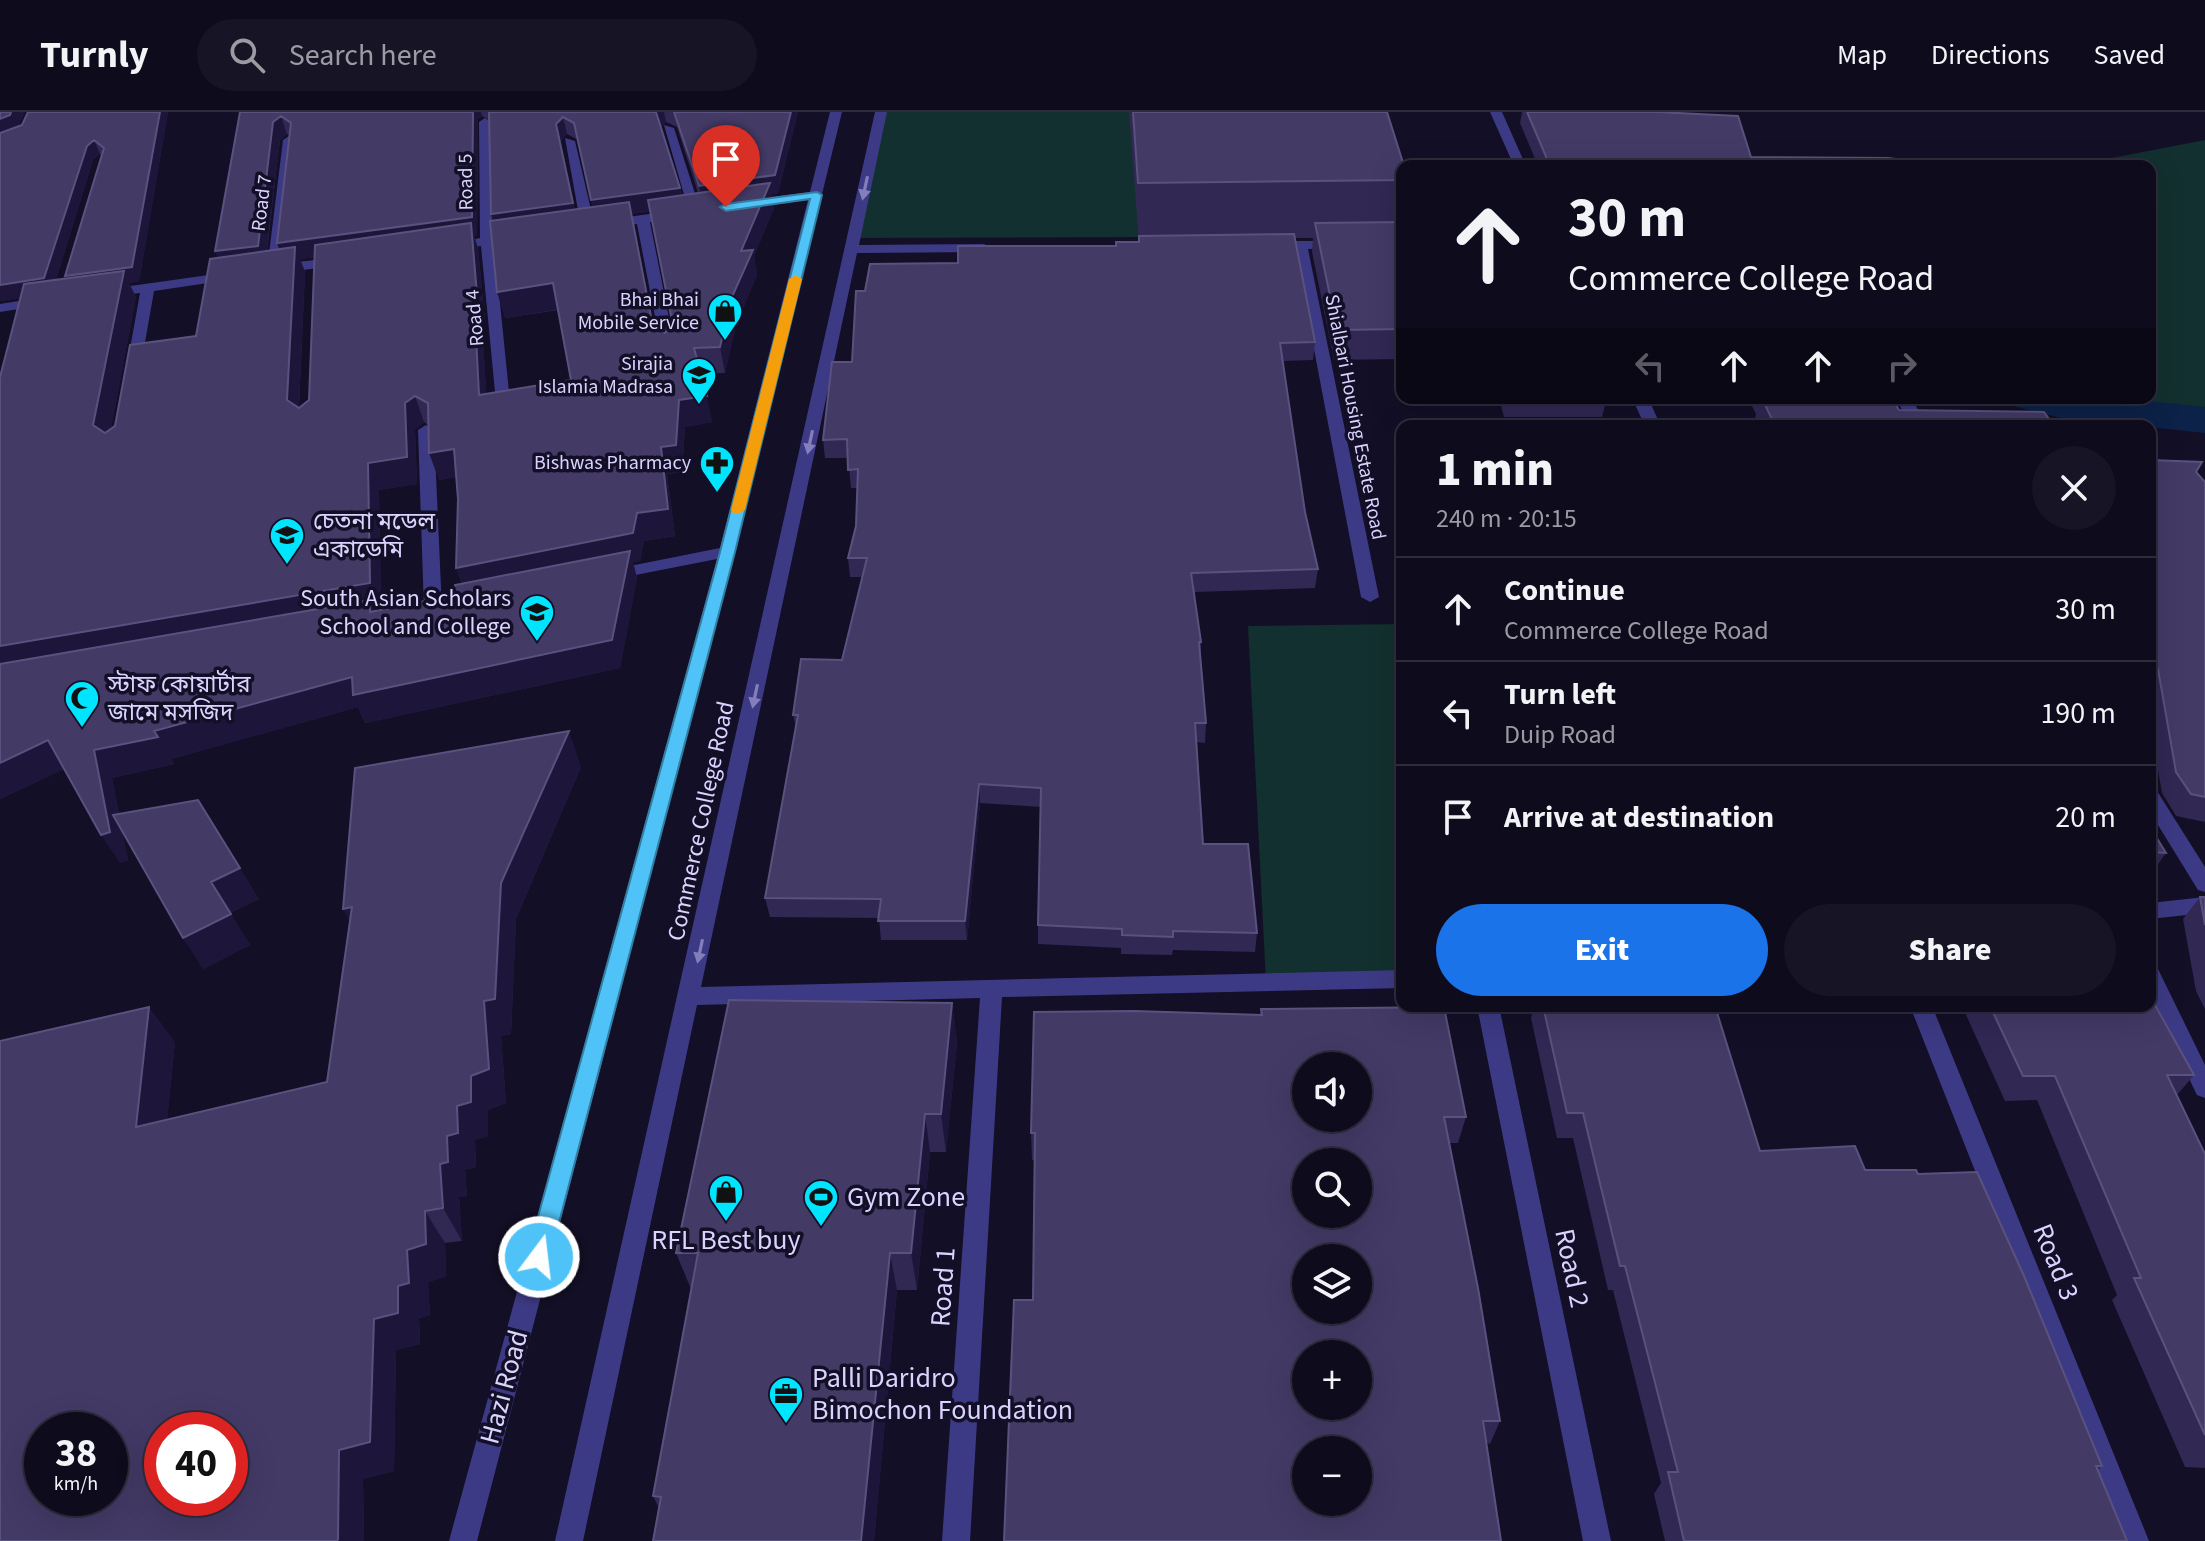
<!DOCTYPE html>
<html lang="en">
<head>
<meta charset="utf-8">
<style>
	:root { --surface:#0e0b1c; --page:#171425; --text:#f1f3f6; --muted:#9b9ba3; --line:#2e2b3b; --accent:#1a73e8 }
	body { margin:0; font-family:"Source Sans 3","Noto Sans Bengali",sans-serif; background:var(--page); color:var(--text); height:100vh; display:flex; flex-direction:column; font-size:30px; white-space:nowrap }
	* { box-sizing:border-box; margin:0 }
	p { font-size:26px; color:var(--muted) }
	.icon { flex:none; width:44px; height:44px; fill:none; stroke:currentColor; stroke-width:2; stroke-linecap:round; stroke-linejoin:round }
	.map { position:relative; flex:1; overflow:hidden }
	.sheet { position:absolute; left:1396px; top:308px; width:760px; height:592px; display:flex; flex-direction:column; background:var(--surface); border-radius:16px; box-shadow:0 8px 32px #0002,0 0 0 2px var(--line) }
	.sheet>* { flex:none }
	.top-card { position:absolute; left:1396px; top:48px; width:760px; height:244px; border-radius:16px; box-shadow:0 8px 32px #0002,0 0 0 2px var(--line); background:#0e0b1c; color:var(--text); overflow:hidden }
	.tools { position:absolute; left:1292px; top:940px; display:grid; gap:16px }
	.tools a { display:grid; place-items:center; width:80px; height:80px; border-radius:50%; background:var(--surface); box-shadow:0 8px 32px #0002,0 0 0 2px var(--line); font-size:40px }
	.speed { position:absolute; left:24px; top:1300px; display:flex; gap:16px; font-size:40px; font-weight:700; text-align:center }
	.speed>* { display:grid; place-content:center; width:104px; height:104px; border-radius:50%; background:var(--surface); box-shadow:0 8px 32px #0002,0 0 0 2px var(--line); line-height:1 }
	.speed small { font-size:20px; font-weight:400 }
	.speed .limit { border:12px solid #d22; background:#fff; color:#111 }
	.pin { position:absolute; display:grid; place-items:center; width:68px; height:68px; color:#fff; margin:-82px -34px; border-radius:50% 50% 50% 0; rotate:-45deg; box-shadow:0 0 8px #0007 }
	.pin .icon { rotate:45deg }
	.me { position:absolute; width:88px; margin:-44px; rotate:15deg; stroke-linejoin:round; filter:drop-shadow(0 0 6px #0008) }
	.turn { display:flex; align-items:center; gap:28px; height:168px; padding:0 40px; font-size:36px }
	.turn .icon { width:104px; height:104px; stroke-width:2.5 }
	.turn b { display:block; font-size:56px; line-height:68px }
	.lanes { display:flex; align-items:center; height:76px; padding:0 40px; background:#0003; justify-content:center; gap:40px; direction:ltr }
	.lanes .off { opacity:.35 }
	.round { display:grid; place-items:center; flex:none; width:84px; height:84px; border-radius:42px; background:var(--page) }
	.summary { display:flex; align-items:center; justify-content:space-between; height:136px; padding:0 40px }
	h1 { font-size:48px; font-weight:800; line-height:60px }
	.action { display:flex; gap:16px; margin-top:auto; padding:16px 40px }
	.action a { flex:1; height:92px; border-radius:48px; background:var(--accent); color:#fff; font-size:32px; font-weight:800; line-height:92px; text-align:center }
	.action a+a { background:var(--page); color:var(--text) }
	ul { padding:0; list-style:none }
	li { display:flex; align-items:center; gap:24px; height:104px; padding:0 40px; border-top:2px solid var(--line) }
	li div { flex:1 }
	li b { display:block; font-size:30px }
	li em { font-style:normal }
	header { display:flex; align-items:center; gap:48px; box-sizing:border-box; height:112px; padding:0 40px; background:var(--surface); border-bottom:2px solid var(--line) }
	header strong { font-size:38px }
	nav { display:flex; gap:44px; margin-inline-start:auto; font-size:28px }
	.search { width:560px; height:72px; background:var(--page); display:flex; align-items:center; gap:20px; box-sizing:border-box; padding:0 28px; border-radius:44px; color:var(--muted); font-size:30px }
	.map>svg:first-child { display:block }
	.green { fill:#12302f }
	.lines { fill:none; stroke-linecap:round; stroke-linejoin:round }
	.canal { fill:#0c2248; fill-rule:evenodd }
	.minor { fill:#3d3a85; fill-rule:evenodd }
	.wall { fill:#312854; fill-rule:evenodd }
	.shaded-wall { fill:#1d163a }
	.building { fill:#433a66; stroke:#5a527e; stroke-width:2; fill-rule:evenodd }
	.oneway { fill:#837fbc }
	.route { fill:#4fc3f7; stroke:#337fa1; stroke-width:2 }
	.slow { fill:#f59e0b }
	.labels { text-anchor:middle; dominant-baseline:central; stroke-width:7; stroke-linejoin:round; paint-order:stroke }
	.far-street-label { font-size:20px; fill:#d9d4ff; stroke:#130f26 }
	.far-poi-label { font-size:20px; fill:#d9d4ff; stroke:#130f26; text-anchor:end }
	.poi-label { font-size:24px; fill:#d9d4ff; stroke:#130f26; text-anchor:start }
	.street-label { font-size:24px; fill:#d9d4ff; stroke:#130f26 }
	.near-poi-label { font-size:28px; fill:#d9d4ff; stroke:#130f26; text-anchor:start }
	.near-street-label { font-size:28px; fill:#d9d4ff; stroke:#130f26 }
</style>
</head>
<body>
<header>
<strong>Turnly</strong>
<div class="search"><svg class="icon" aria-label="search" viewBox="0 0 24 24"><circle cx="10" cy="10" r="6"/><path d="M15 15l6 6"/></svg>Search here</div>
<nav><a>Map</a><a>Directions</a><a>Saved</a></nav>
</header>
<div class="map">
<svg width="2205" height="1429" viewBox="0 0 2205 1429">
	<rect width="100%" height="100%" fill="#130f26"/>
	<path class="green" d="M881,0H1140L1144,125L853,126Z
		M2205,28V297L2085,286H2150V54H2070Z
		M1402,512V867L1266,871L1248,514Z"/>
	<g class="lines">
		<path class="canal" d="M2010,286H2120L2205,295V321L2060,306L2017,295Z"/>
		<path class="minor" d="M830,0H842L735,440L477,1429H449L717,447L610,468L601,463L610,458L720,436L808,88L749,96L743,92L749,88L810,80Z
			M875,0H887L859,133L984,132L991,136L984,140L857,141L701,875L1402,858V876L1002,885L970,1429H942L980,886L697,893L583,1429H555Z
			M1490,0H1502L1526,54H1514Z
			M485,6L491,10L493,124L519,120L526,124L494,132L509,280L502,284L495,280L481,134L452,138L445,134L480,126L479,10Z
			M664,13L674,16L701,100L700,103L689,100Z
			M289,24L295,28L281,152L341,145L348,149L346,152L274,162L267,158L283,28Z
			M565,26L575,29L595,115L593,118L581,115Z
			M678,98L683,99V105L650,110L676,241L669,245L662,241L637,112L606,116L599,112L606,108Z
			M1340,129L1347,133L1345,136L1308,137L1379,485L1370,490L1361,485L1295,137H1272L1265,133L1272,129Z
			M230,160L237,164L235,167L154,179L140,259L138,262H128L126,259L140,181L107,185L100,181L102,178Z
			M44,185L49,186V192L0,200V192Z
			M1632,286H1648L1661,314H1645Z
			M1895,286H1911L1928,314H1912Z
			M426,313L434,318L442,498L433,504L424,498L418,318Z
			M2150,677L2157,679L2205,755V780L2198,778L2150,700Z
			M2205,785V801L2150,807V791Z
			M2150,854L2158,857L2205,953V986L2197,983L2150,886Z
			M1477,894H1499L1611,1429H1583Z
			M1910,894H1932L2149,1429H2121Z"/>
	</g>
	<path class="wall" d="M0,0H25L18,14L168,0L139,169L129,171L136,185L111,316L196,224L218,146L215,139L240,0H798L778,81L772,82L774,96L754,144L757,163L736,213L725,261L701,262L712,310L685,315L682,360L667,362L675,424L644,429L640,449L633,450L637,466L620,556L365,611L358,595L171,647L174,652L112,666L119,702L259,787L230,801L250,833L203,857L122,720L128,748L120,751L64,657L0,687V265L20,186L0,189ZM482,4L489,8L491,102L493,109L505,206L558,198L571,268L486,282L482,210L485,209L478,136L474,124L477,123L478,7ZM666,10L677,15L698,81L682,83L661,15ZM287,22L290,23L280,137L267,139L280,28ZM567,22L578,28L593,95L575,98L560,30ZM100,42L102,44L65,164L66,166L56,168L93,48ZM651,99L673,214L665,221L654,216L632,102ZM315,145L309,288L299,295L305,160L300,147ZM424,310L428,313L439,368L456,365L458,387L456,456L462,472L455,483L381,498L379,378L417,372L415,318Z
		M1129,0H1387L1402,54V247L1334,248L1312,140L1313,126H1295L1315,230L1313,248L1283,249L1305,400L1318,457L1315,476L1194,480L1201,530L1200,549L1206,611L1205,631L1197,630L1203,732L1257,821L1255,840L1173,838L1172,843L1121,842V836L1038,832V813L1041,695L980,691L967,828H881L879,806L770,805L765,786L796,616L793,603L842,548L863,465H850L848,446L856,414L858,376H851L848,346H825L823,328L852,250L865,179L958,151L1116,134L1139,130Z
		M1522,0H1658L1751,45L1951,54H1538L1520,11Z
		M1499,286H1607L1602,305H1504Z
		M1748,286H1892L1899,298L2054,314H1758L1755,306L1756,302Z
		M2150,348L2196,360L2205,370V710L2176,704L2162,681L2150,612Z
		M581,655L516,807L511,922L501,924L506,991L488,998V1024L475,1028L476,1055L465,1058L467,1084L459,1085L462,1129L445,1131L446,1164L428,1170L430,1203L419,1206L420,1232L396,1238L394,1359L363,1367L364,1429H0L175,930L167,1008L327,970Z
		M2150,715L2166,741L2151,762H2150Z
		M2200,785H2205V897L2196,879L2183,807Z
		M952,891L957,931L946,1040H930L917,1178H897L874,1429H653L659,1396L653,1384L691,1177L676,1141Z
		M1534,894H1715L1760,1039L1865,1058L2102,1354L2098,1358L2127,1429H1665L1654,1382L1661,1371L1613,1178H1608L1573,1026H1557L1531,906Z
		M1962,894H2150L2194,963L2177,983L2205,1042V1356L2185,1355L2112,1188L2117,1183L2037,988L2005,989Z
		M1261,897L1466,1005L1458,1031H1449L1500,1309L1490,1332L1033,1188L1034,1048H1032L1031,1021L1260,903Z"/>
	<path class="shaded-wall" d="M11,0H25L17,17L0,24V7Z
		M160,0H168L139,169L129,171L136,185L107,339L93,313L72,178L65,164Z
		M473,0H481L482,4L478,7L477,123L474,124L478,136L485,209L482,210L488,310L479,283L472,124L300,147L305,160L298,315L287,288L284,150L277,131Z
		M656,0H664L666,10L659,17Z
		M791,0H798L778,81L772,82L774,96L754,144L757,163L736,213L725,261L720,235L702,92L699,74Z
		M281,4L287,22L280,28L265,152L223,158L215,139L273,10Z
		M563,5L567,22L560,30L577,109L496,121L491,102L556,12Z
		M94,28L100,42L93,48L52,181L0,189V173L87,34Z
		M680,76L684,95L632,102L659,242L595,107L591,88Z
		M553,171L560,197L505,206L497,180Z
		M415,284L424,310L415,318L417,372L379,378L381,498L0,565V534L368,351L405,291Z
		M707,284L712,310L685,315L682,360L667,362L675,424L644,429L640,449L633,450L637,466L620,556L365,611L358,595L171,647L174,652L112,666L128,748L120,751L101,723L94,638L154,619L466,483L456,456L637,401L679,288Z
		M454,337L464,364L439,368L429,341Z
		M569,619L581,655L516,807L511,922L501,924L506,991L488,998V1024L475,1028L476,1055L465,1058L467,1084L459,1085L462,1129L443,1096L440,1052L457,994L471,964L501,771Z
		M48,628L67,656L0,687V651Z
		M979,672L980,691L967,828L965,809Z
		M240,756L259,787L230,801L250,833L203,857L183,826L211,770Z
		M352,795L362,832L343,797Z
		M952,891L957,931L946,1040L941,1002Z
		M149,895L175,930L163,1049L136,1015Z
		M925,1002L930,1040L917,1178L911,1141Z
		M425,1099L445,1131L446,1164L428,1170L430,1203L419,1206L420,1232L396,1238L394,1359L363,1367L364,1429H337L339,1338L374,1207L398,1174L407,1138Z
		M890,1141L897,1178L874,1429H861Z"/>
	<path class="building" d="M0,0H11L10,3L0,7Z
		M28,0H160L132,155L65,164L104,36L94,28L87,34L44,166L0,173V21L22,13Z
		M240,0H473L472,105L277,131L291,11L281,4L273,10L258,134L215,139Z
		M489,0H656L680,76L591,88L574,11L563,5L556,12L573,91L491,102Z
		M674,0H791L775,63L699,74Z
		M1133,0H1387L1404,54H1402V68L1138,71Z
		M1527,0H1658L1738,4L1751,45L1888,46L1951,54H1550Z
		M770,71L741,139L753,138L731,187L720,235L694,236L707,284L679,288L676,333L661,335L668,397L637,401L633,421L456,456L458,387L454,337L429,341L428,291L415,284L405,291L407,345L368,351L370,471L0,534V265L24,172L124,159L93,313L105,321L115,314L130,233L196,224L210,147L295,135L287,288L299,296L309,288L315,133L471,111L477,183L474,184L479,283L571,268L553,171L497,180L490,109L629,90L653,215L665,221L673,214L648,88Z
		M1402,110V217L1337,218L1315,111Z
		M1294,122L1315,230L1280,231L1305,400L1318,457L1191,461L1201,530H1199L1206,611H1195L1203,732H1248L1257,821L1173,819V825L1122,823V817L1038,813L1041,676L979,672L965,809H878L881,787L765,786L798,603H793L801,547L842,548L867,446H848L856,414L858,357L848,358L847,327L823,328L832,250H852L856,179H865L870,152L958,151V134H1116V130H1139V124Z
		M1762,286H1892L1899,298L2044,300L2054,314H1775Z
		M2150,348L2202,350L2196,360L2205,370V685L2191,682L2176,660L2158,557L2150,543Z
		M630,439L612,528L353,583L352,565L154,619L158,625L94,638L110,720L101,723L48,628L0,651V552L370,488V500L455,483V473Z
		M569,619L501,771L495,887L484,889L489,957L471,964V990L457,994L458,1021L447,1024L448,1050L440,1052L443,1096L425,1099L426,1132L407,1138L409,1171L398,1174V1201L374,1207L370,1330L339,1338L338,1427L337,1429H0V929L149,895L136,1015L327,970L352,795L343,797L355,656ZM42,1318H110V1386H42ZM162,1318H230V1386H162Z
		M198,688L240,756L211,770L231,802L183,826L113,703Z
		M2150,715L2166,741L2150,740Z
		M2200,785H2205V813Z
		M2150,884L2194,963H2167L2205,1042V1323L2134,1166H2141L2055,964H2023L1990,894H2150Z
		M729,888L952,891L941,1002H925L911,1141H890L861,1429H653L661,1385L653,1384L698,1141H676Z
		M1543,894H1715L1760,1039L1855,1034L1865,1058H1916L1918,1062L1977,1060L2024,1164L2102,1354H2096L2127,1429H1684L1668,1360H1678L1625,1154H1620L1583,1001H1567Z
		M1444,895L1466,1005H1444L1478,1176L1500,1309H1483L1501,1429H1004L1014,1188H1033L1035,1021H1031L1034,900L1134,899L1262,903L1261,897ZM1306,954H1358V1006H1306ZM1306,1050H1358V1102H1306ZM1306,1146H1358V1198H1306ZM1306,1242H1358V1294H1306ZM1306,1338H1358V1390H1306Z"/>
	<defs><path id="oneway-solid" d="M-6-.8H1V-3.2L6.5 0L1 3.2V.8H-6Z" transform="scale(2)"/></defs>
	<g class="oneway">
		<use href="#oneway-solid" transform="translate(865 76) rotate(102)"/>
		<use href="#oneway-solid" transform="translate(810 330) rotate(102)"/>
		<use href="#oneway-solid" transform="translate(755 584) rotate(102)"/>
		<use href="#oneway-solid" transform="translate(700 839) rotate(102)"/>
	</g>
	<path class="route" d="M817,80L822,83L735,440L550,1145L547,1152L539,1155L531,1152L527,1145L720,440L810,87L726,99L720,95L726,92Z"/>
	<path class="slow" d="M796,163L802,167L745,398L738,402L733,401L731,398L789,167Z"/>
	<defs>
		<g id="shop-pin" transform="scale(1.8)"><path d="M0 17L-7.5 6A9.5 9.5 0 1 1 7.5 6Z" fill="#00e5ff" stroke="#130f26"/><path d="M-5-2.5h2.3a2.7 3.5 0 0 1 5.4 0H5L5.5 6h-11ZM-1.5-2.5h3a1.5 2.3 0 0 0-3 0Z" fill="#111"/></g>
		<g id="school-pin" transform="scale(1.8)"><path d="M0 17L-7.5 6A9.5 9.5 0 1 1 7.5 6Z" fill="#00e5ff" stroke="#130f26"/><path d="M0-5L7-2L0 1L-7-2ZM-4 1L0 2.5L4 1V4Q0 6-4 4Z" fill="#111"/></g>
		<g id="pharmacy-pin" transform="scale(1.8)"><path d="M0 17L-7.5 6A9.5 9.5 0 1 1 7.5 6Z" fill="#00e5ff" stroke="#130f26"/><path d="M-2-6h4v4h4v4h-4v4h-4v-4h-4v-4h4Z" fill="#111"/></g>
		<g id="mosque-pin" transform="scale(1.8)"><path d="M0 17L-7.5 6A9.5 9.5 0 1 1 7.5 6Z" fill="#00e5ff" stroke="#130f26"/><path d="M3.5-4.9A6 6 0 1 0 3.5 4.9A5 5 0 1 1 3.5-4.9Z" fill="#111"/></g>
		<g id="stadium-pin" transform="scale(1.8)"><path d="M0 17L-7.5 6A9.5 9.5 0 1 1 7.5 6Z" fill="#00e5ff" stroke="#130f26"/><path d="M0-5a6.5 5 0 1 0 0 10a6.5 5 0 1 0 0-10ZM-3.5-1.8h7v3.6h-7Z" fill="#111"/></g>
		<g id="office-pin" transform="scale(1.8)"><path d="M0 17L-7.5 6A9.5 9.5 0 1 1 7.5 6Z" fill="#00e5ff" stroke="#130f26"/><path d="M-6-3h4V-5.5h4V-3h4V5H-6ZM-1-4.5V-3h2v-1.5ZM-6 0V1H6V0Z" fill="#111"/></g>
	</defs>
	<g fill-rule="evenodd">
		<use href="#shop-pin" x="725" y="199"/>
		<use href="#school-pin" x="699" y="263"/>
		<use href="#pharmacy-pin" x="717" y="351"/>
		<use href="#school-pin" x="287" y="423"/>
		<use href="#school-pin" x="537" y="500"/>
		<use href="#mosque-pin" x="82" y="586"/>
		<use href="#shop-pin" x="726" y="1080"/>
		<use href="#stadium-pin" x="821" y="1085"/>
		<use href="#office-pin" x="786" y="1282"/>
	</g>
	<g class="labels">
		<g class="far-street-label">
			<text transform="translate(466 70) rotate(-91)">Road 5</text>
			<text transform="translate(262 91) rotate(-83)">Road 7</text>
			<text transform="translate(475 206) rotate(-95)">Road 4</text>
			<text transform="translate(1355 305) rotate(79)">Shialbari Housing Estate Road</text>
		</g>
		<g class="far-poi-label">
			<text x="699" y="188">Bhai Bhai<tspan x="699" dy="23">Mobile Service</tspan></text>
			<text x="673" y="252">Sirajia<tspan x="673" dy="23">Islamia Madrasa</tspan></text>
			<text x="691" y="351">Bishwas Pharmacy</text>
		</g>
		<g class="poi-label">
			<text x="313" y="409">চেতনা মডেল<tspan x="313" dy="28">একাডেমি</tspan></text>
			<text x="511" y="486" text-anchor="end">South Asian Scholars<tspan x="511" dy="28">School and College</tspan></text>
			<text x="108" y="572">স্টাফ কোয়ার্টার<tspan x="108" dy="28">জামে মসজিদ</tspan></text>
		</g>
		<g class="street-label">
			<text transform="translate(701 709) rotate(-78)">Commerce College Road</text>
		</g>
		<g class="near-poi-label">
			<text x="847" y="1085">Gym Zone</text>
			<text x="726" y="1128" text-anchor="middle">RFL Best buy</text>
			<text x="812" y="1266">Palli Daridro<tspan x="812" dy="32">Bimochon Foundation</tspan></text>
		</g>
		<g class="near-street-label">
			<text transform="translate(2056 1150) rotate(68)">Road 3</text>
			<text transform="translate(1572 1156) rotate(78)">Road 2</text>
			<text transform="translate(943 1175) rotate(-86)">Road 1</text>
			<text transform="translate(504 1275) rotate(-75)">Hazi Road</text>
		</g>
	</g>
</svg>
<div class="tools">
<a><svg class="icon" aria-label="sound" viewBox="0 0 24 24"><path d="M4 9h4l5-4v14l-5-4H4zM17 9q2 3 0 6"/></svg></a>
<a><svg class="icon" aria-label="search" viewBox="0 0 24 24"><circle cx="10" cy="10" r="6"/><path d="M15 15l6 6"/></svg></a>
<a><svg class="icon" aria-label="layers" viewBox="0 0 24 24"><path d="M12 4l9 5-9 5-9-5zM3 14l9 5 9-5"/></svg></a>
<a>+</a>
<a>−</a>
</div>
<div class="speed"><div>38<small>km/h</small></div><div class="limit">40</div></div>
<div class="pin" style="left:726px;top:95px;background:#d93025"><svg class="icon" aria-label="arrive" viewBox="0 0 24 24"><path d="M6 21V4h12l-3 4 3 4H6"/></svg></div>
<svg class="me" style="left:539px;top:1145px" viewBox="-20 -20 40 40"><circle r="17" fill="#4fc3f7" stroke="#fff" stroke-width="3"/><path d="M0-11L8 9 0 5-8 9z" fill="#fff"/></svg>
<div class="top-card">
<div class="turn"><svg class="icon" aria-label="ahead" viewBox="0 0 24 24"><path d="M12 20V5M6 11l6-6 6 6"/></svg><div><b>30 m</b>Commerce College Road</div></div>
<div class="lanes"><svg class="icon off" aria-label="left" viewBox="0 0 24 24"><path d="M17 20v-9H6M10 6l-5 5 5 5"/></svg><svg class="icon" aria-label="ahead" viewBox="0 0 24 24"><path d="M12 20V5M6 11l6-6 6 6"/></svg><svg class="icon" aria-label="ahead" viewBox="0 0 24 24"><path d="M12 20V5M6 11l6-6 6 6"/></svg><svg class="icon off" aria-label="right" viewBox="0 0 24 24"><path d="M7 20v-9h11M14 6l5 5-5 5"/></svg></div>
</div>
<section class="sheet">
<div class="summary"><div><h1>1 min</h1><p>240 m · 20:15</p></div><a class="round"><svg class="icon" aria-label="close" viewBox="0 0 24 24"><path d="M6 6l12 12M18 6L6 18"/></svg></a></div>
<ul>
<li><svg class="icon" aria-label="ahead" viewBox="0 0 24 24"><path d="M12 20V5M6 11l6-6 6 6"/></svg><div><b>Continue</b><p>Commerce College Road</p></div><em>30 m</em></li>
<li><svg class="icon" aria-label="left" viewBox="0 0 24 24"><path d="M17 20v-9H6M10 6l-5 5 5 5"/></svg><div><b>Turn left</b><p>Duip Road</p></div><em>190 m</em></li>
<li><svg class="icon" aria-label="arrive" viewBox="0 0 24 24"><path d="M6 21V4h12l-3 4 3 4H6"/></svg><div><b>Arrive at destination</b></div><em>20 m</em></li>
</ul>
<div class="action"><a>Exit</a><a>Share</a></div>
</section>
</div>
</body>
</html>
